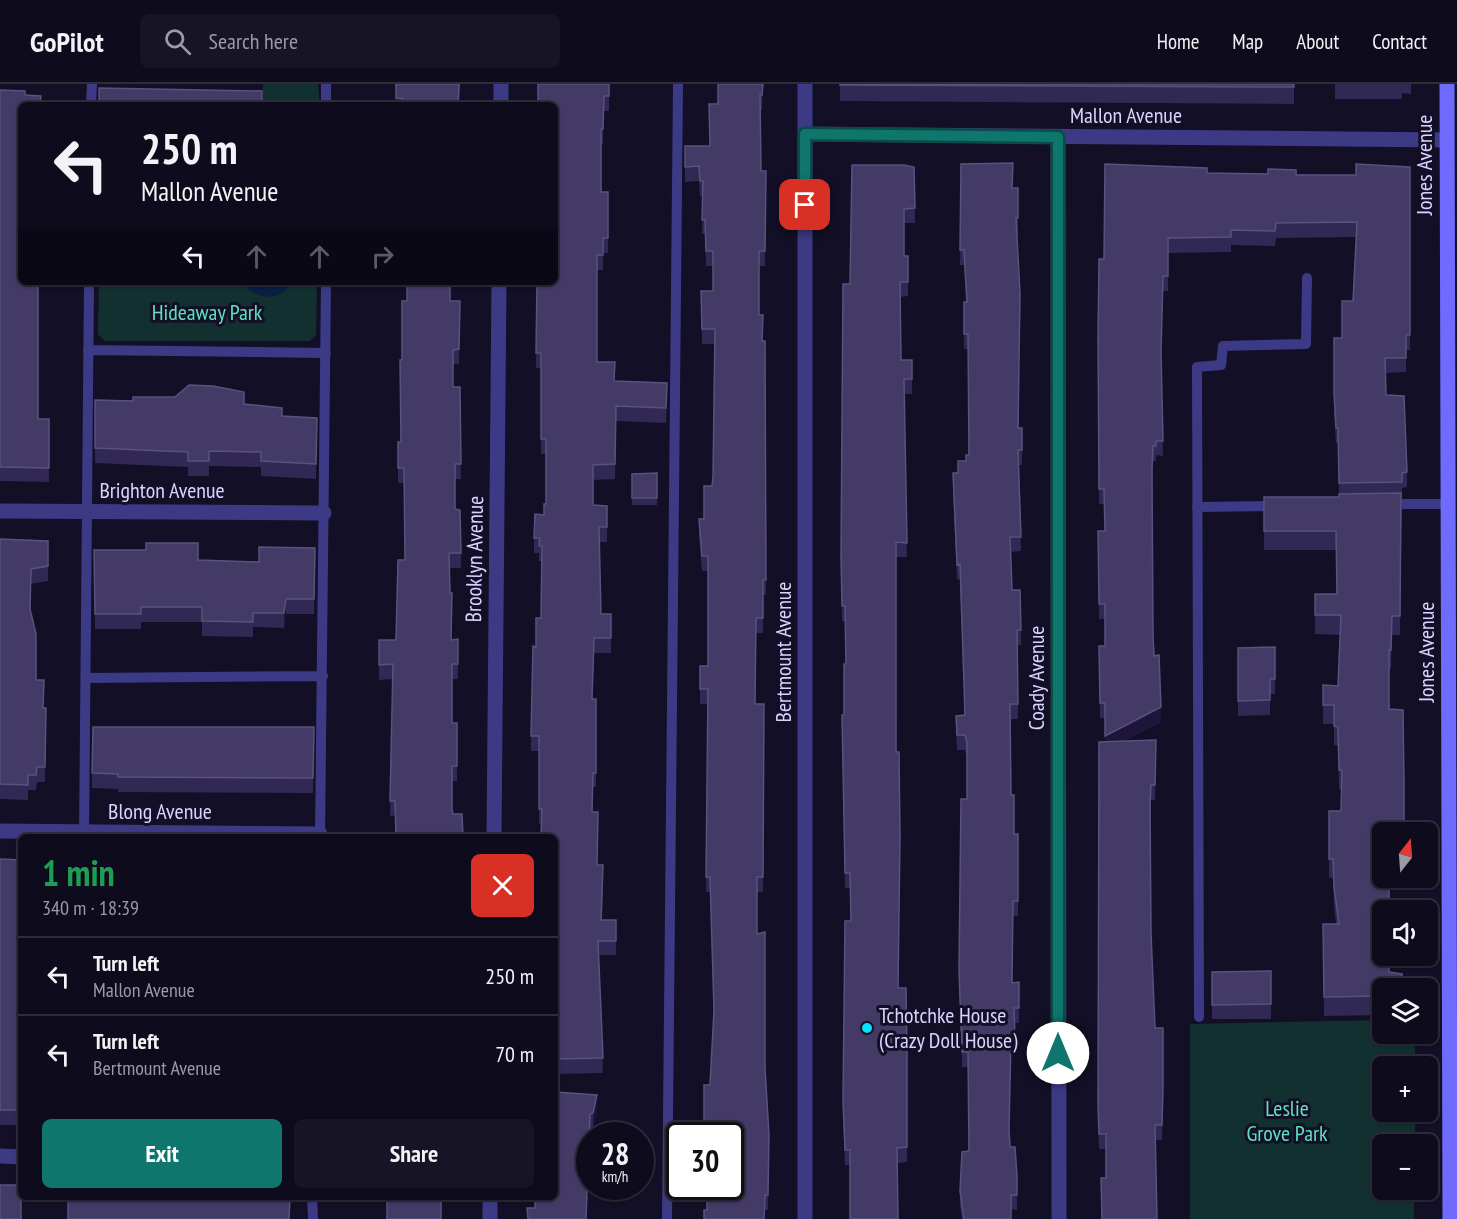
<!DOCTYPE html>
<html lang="en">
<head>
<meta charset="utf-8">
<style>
	:root { --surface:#0e0b1c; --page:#171425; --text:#f1f3f6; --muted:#9b9ba3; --line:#2e2b3b; --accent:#0f766e }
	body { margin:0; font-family:"PT Sans Narrow",sans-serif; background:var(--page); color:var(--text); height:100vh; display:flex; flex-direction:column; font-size:22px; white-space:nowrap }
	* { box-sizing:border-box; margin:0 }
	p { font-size:20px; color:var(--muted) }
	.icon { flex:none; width:33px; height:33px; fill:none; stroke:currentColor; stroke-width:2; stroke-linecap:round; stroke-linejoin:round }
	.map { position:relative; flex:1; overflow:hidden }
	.details { position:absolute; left:18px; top:750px; width:540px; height:366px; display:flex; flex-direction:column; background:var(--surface); border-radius:9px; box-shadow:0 2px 4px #0004,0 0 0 2px var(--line) }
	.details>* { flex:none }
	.hud { position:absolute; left:18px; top:18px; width:540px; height:183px; border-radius:9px; box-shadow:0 2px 4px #0004,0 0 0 2px var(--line); background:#0e0b1c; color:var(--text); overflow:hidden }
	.needle { width:39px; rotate:17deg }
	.controls { position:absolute; left:1372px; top:738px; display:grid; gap:12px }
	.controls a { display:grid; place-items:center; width:66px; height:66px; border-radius:9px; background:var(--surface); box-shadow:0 2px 4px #0004,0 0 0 2px var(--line); font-size:30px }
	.speed { position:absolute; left:576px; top:1038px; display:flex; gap:12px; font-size:30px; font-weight:700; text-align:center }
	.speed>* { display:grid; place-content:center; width:78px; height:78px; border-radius:50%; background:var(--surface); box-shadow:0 2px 4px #0004,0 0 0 2px var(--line); line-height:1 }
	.speed small { font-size:15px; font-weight:400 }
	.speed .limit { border:3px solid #111; border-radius:9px; background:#fff; color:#111 }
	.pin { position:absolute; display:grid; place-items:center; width:51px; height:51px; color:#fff; margin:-26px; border-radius:12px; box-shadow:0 3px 9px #0006 }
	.me { position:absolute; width:66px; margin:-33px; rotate:0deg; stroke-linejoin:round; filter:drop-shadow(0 0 4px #0008) }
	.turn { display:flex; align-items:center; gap:21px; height:126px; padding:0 24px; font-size:27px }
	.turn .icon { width:78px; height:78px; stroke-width:2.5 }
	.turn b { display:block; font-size:42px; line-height:51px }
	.lanes { display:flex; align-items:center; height:57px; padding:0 24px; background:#0003; justify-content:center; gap:30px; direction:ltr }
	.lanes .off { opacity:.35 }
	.round { display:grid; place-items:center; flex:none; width:63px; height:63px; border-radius:9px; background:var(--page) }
	.headline { display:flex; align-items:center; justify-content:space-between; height:102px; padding:0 24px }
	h1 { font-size:36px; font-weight:600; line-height:45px; color:#1e9e55 }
	.primary-button { display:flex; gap:12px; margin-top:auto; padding:12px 24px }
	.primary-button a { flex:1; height:69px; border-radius:9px; background:var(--accent); color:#fff; font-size:24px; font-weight:600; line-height:69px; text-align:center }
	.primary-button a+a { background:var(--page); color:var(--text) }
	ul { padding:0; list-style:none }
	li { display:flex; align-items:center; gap:18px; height:78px; padding:0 24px; border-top:2px solid var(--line) }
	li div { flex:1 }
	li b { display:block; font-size:22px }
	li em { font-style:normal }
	header { display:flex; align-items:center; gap:36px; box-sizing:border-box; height:84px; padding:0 30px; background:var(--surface); border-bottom:2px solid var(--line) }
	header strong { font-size:28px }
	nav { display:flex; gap:33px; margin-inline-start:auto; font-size:21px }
	.search { width:420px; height:54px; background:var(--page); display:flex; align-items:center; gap:15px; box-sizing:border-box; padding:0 21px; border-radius:9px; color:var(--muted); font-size:22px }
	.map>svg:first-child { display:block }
	.green { fill:#12302f }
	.water { fill:#0a1f44 }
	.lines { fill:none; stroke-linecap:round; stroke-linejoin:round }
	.lane { stroke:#3d3a85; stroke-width:10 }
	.street { stroke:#3d3a85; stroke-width:15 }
	.secondary { stroke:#6f6bff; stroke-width:15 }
	.wall { fill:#312854 }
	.shaded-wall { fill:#1d163a }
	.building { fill:#433a66; stroke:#5a527e; stroke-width:1.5 }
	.route-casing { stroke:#0a4d48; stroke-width:15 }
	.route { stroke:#0f766e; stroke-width:10 }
	.poi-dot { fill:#00e5ff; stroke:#130f26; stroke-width:2 }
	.labels { text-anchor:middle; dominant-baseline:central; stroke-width:6; stroke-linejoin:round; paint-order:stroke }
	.street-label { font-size:22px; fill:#d9d4ff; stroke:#130f26 }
	.park-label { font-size:22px; fill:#5fe0c0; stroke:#130f26 }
	.poi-label { font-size:22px; fill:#d9d4ff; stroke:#130f26; text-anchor:start }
</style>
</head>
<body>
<header>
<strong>GoPilot</strong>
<div class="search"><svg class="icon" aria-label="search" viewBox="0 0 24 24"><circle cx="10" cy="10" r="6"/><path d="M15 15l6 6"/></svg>Search here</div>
<nav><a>Home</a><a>Map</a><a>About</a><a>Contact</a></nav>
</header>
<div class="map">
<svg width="1457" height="1135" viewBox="0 0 1457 1135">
	<rect width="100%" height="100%" fill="#130f26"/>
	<path class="green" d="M263,0H318L320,21H263Z
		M99,198H317L316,251L310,257H105L98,250Z
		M1383,936V950H1415V982H1383V1028H1415V1060H1383V1106H1414V1135H1190V940Z"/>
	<path class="water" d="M242,198H292C280,219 255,216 242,198Z"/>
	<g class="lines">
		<path class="lane" d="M91,21L92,0
			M326,21V0
			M88,266L326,269
			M1389,420H1448
			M1197,423L1277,422
			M87,594L323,592
			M84,753L89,198
			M320,753L326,198
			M1199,933L1197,283L1221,281L1223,262L1306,260L1307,194
			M312,1113L313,1135
			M667,1135L678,0"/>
		<path class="street" d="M501,21V0
			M805,50L1447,56
			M1058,53L1059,1135
			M0,427L324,429
			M0,747L320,750
			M494,753L499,198
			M0,1072L21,1073
			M490,1135V1113
			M805,1135V0"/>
		<path class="secondary" d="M1447,0L1450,1135"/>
	</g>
	<path class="wall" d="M395,0H460L459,21H396Z
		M609,0V27H604L603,60H601V108H608V169H603V186H597V278L614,297L667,313L666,339L616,337L615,395L593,396V421L607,422V458H599L601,530H611V569H594L592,615H596V703H593L592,728L597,781L603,796L602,836H616V871H599L603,989L555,990V753L542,740H539V667H531V652L536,563L541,534L542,477H539V469H534V454L544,431L546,420V370H541V284H536L537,198H555V21Z
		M763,0L762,26H760L761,87H766L765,182H759V231L763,257H765L766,511H763V549H756L755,620H764L763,808H757V850L769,1051L768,1126H707L711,1115L710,1001L714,932L710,808H706L708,620H700V582H708V487H702L699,450V435H704L713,393L714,260H702L701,207H713V182H706L705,150H702L703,112H700L699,97L685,98V62H710L718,20Z
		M840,0H1294V20L840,17Z
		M1335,0H1411V10L1402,9V15H1335Z
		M0,6L25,11L21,21L38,335H49V398L0,397Z
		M961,80L1013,104H1018V149H1017L1019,344L1022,359V381H1019L1021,467L1011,468L1012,506L1021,546V561H1018V635H1010L1011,711L1018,792V832H1013L1012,899L1019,898V939H1015V968H1011L1009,1048L1010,1063L1017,1092V1126L1011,1125V1135H962L960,1122V1107L969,1067L968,983H962L959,901L967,715V674L965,666H957L956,647V632L965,631L960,495L957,496L953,404V389H958L969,371L968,265H964V218H966L964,181H960Z
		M914,83L915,139H904V172H908V212L900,213L901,276H912V310H904L907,473H896V627L898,904L907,965V1078L898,1079L851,1117L850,1081H845L843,1031L845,837H850V804H845L842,646L844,631L846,580L845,537H842L841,488L850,200Z
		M1410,83V266H1406V288L1385,289L1386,311L1407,388V403L1402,404L1400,551H1392L1391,585H1389L1383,748V794H1403H1389L1383,904V931L1324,932L1323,840H1336L1334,822L1333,794H1329V727H1341L1342,705H1339L1338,662L1334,661V640H1323V601L1338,602L1340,551L1315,550V510H1336V466H1264V413H1339L1338,359H1336L1334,324V254H1342L1353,217L1356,153L1276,154L1275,162L1231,161V168L1168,169V207H1163L1161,274L1163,372L1156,371V377H1153L1152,399L1153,551L1161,638L1124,657L1156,656L1155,716H1151V849L1155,944L1163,1019L1162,1056H1156L1106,1094V1065H1099L1098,1038L1105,658V634H1100L1099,562H1105V535H1099L1098,447H1105L1104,420H1099L1098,253L1104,175L1207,89L1356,91Z
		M100,198H122V201L100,200Z
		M450,217H460L459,280H453V303H460L461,395H455V425L461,469V484H449L451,556L458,580V595H452V639L457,654V697H452V727L390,732L393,595L379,596V556H396L405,476L404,399H398V358H401L402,276Z
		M95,316L244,320L282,332L317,334L316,395L261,392V383L209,382V392H188V383L95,379Z
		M657,389V421H632V390Z
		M0,455L48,457V497L31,500L30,526L36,596L44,624H46L45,698H37L36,706H28V716L0,715Z
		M315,464L314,530H286L284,544L253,543V553L202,552V538H141V545H95L94,466H146L198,476L259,478Z
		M1275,563V610H1270V631L1238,632V564Z
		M314,643L313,709L118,708V705L92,704V689Z
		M0,775L21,776V1041H0Z
		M1271,887V935H1212V888Z
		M555,1008L597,1025L593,1044L590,1045L535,1124Z"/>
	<path class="shaded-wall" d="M286,515V530L284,544V529Z
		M1161,623V638L1105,667V652Z
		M597,1011V1025L593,1044V1029Z"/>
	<path class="building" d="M396,0H459L458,21H402V14H396Z
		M538,0H609V12H604L603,45H601V108H608V154H603V171H597V278H615L614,297L667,299L666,324L616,322L615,380L593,381V421L607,422V443H599L601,530H611V554H594L592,615H596V689H593L592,728H598L597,781H603L601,836H616V857H598L603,974L555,975V753H541L542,725H539V652H531L533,562L536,563V534H541L542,462H539L540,454H534L535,430L544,431V420H546V355H541V269H536L537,198H555V21H538Z
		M718,0H763L762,11H760L761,87H766L765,167H759V231H763L762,257H765L766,496H763V534H756L755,620H764L763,793H757V850L765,848V984L769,1051L768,1111H765L764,1135H704V1126H707V1115H711V1102H730V1052H704V1001H710L714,926L710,793H706L708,605H700V582H708V472H702L699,435H704V402H712L713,393L715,245H702L701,207H713V167H706L705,136H702L703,97H700L699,82L685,83V62H710L709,20H718Z
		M840,0H1294V3L840,1Z
		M99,4L262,7V21H99Z
		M0,6L25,7V11L41,12L40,21H21V198H38V335H49V384L0,383Z
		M1013,79L1012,104H1018V134H1016L1020,210L1018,344H1022V366H1018L1021,453H1010L1012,506H1020L1021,546H1017L1018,620H1010L1011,711H1014V750H1018V817H1013L1012,899L1019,898V924H1014L1015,953H1011L1009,1045L1010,1063H1015L1017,1092V1111H1011V1135H964L960,1107L962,1068L969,1067L968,968H962L959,886L961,715H967V659L965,651H957L956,632L965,631L960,480L957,481L953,389H958V377H966V371H969L968,250H964V218H967L964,166H960L961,80Z
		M1105,80L1207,84V89L1268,90V85L1296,86V91H1356V80L1410,83V251H1406V274H1385L1386,311L1404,312L1407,388L1402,389V398L1339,399L1338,344H1336L1334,309V254H1342V217H1353L1357,138L1276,139L1275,147L1231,146V153L1168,154V192H1163L1161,267L1163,357H1156V362H1153L1152,385L1153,551L1154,572L1159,571L1161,623L1105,652V619H1100L1099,562H1105V520H1099L1098,447H1105L1104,405H1099L1098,253L1099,175H1104Z
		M852,81H904L914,83L915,124L904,125V172H908V198H900L901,276H912V295H904L907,459L896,458V668H899L900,752L898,904H906L907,965V1063L897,1064L898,1135H850V1066H845L843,1016L845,837H851L850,789H845L842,631H844V580H846L845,522H842L841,473L843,200H850Z
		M407,198H450V217H460L459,265L453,266V303H460L461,380H455V425L460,426L461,469H449L450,509H452L451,556L458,555V580H452V639H457V682H452V726L453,730H462L463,753H396L395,717H390L393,580L379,581V556H396L398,476H405L404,384H398V358H401L400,276H402V217H407Z
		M189,301L213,302L244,308V320L282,324V332L317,334L316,380L261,377V368L209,367V377H188V368L95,364V316L133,317V313H175Z
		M657,389V414H632V390Z
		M1401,409L1400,532H1392L1391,566H1389V625L1403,626L1404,697V748H1383V794H1389V826H1383V872H1389V888L1402,890L1403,904H1383V912L1324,913L1323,840H1339L1334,803L1333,775H1329V727H1341L1342,686H1339L1338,643L1334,642V621H1323V601L1338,602L1341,531H1315V510H1337L1336,447H1264V413H1339V410Z
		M0,455L48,457V482L31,485L30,525L36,550V596H44L43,624H46L45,683H37L36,691H28V701L0,700Z
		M146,459H198V476L259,478V463L315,464L314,515H286L284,529H253V538L202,537V523H141V530H95L94,466H146Z
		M1275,563V595H1270V616L1238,617V564Z
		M93,643H314L313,694L118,693V690L92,689Z
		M1156,656L1155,701H1151L1150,719L1151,849L1155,944H1163V1004L1162,1041H1155L1157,1135H1102L1101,1094H1106V1050H1099L1098,1023L1099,658Z
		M0,775L21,776V1026H0Z
		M1271,887V920L1212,921V888Z
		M555,1008L597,1011L593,1029L590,1030L586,1135H528L527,1124H535V1113H555Z
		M0,1101H21V1135H0Z
		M68,1113H290L289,1135H68Z
		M387,1113H441V1135H387Z"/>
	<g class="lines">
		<g class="route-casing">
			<path id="route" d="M805,121V50L1058,53V969"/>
		</g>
		<use href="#route" class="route"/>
	</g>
	<circle class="poi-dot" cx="867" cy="944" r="6"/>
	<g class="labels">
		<g class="street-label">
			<text x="1126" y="31">Mallon Avenue</text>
			<text transform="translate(1424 81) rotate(-90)">Jones Avenue</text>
			<text x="162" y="406">Brighton Avenue</text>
			<text transform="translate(474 475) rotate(-89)">Brooklyn Avenue</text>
			<text transform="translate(783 568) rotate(-90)">Bertmount Avenue</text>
			<text transform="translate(1426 568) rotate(-90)">Jones Avenue</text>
			<text transform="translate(1036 594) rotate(-90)">Coady Avenue</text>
			<text x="160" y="727">Blong Avenue</text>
		</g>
		<g class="park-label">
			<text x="207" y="228">Hideaway Park</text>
			<text x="1287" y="1024">Leslie<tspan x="1287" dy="25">Grove Park</tspan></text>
		</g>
		<g class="poi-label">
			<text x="879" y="931">Tchotchke House<tspan x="879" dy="25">(Crazy Doll House)</tspan></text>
		</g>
	</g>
</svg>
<div class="controls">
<a><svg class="needle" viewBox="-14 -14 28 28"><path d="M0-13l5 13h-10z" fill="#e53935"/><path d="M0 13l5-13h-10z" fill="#9b9ba3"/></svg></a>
<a><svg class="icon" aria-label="sound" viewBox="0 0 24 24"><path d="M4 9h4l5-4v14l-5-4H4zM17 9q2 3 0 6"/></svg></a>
<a><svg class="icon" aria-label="layers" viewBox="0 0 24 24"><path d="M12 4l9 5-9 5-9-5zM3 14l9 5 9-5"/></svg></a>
<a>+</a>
<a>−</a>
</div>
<div class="speed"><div>28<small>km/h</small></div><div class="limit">30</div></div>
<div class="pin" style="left:805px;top:121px;background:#d93025"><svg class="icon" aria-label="arrive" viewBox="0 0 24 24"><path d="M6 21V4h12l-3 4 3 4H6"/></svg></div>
<svg class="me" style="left:1058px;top:969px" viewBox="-20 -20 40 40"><circle r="19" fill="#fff"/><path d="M0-13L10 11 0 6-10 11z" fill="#0f766e"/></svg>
<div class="hud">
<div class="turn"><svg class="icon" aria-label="left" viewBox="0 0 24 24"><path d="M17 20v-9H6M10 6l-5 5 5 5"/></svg><div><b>250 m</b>Mallon Avenue</div></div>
<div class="lanes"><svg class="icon" aria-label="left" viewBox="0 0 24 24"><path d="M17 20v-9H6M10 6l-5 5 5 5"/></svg><svg class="icon off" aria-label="ahead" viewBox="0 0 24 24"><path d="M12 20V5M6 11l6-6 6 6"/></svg><svg class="icon off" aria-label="ahead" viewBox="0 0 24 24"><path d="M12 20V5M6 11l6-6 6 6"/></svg><svg class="icon off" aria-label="right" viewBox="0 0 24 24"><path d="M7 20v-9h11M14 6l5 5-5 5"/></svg></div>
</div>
<section class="details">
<div class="headline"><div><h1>1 min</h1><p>340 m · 18:39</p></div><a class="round" style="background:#d93025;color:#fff"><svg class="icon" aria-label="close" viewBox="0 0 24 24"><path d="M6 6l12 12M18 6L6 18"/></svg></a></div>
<ul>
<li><svg class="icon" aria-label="left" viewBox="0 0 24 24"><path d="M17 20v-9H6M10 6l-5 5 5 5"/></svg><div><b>Turn left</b><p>Mallon Avenue</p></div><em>250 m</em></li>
<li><svg class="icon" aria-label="left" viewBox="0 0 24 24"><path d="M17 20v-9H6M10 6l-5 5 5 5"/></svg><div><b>Turn left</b><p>Bertmount Avenue</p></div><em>70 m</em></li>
</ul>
<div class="primary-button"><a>Exit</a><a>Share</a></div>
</section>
</div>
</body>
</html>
